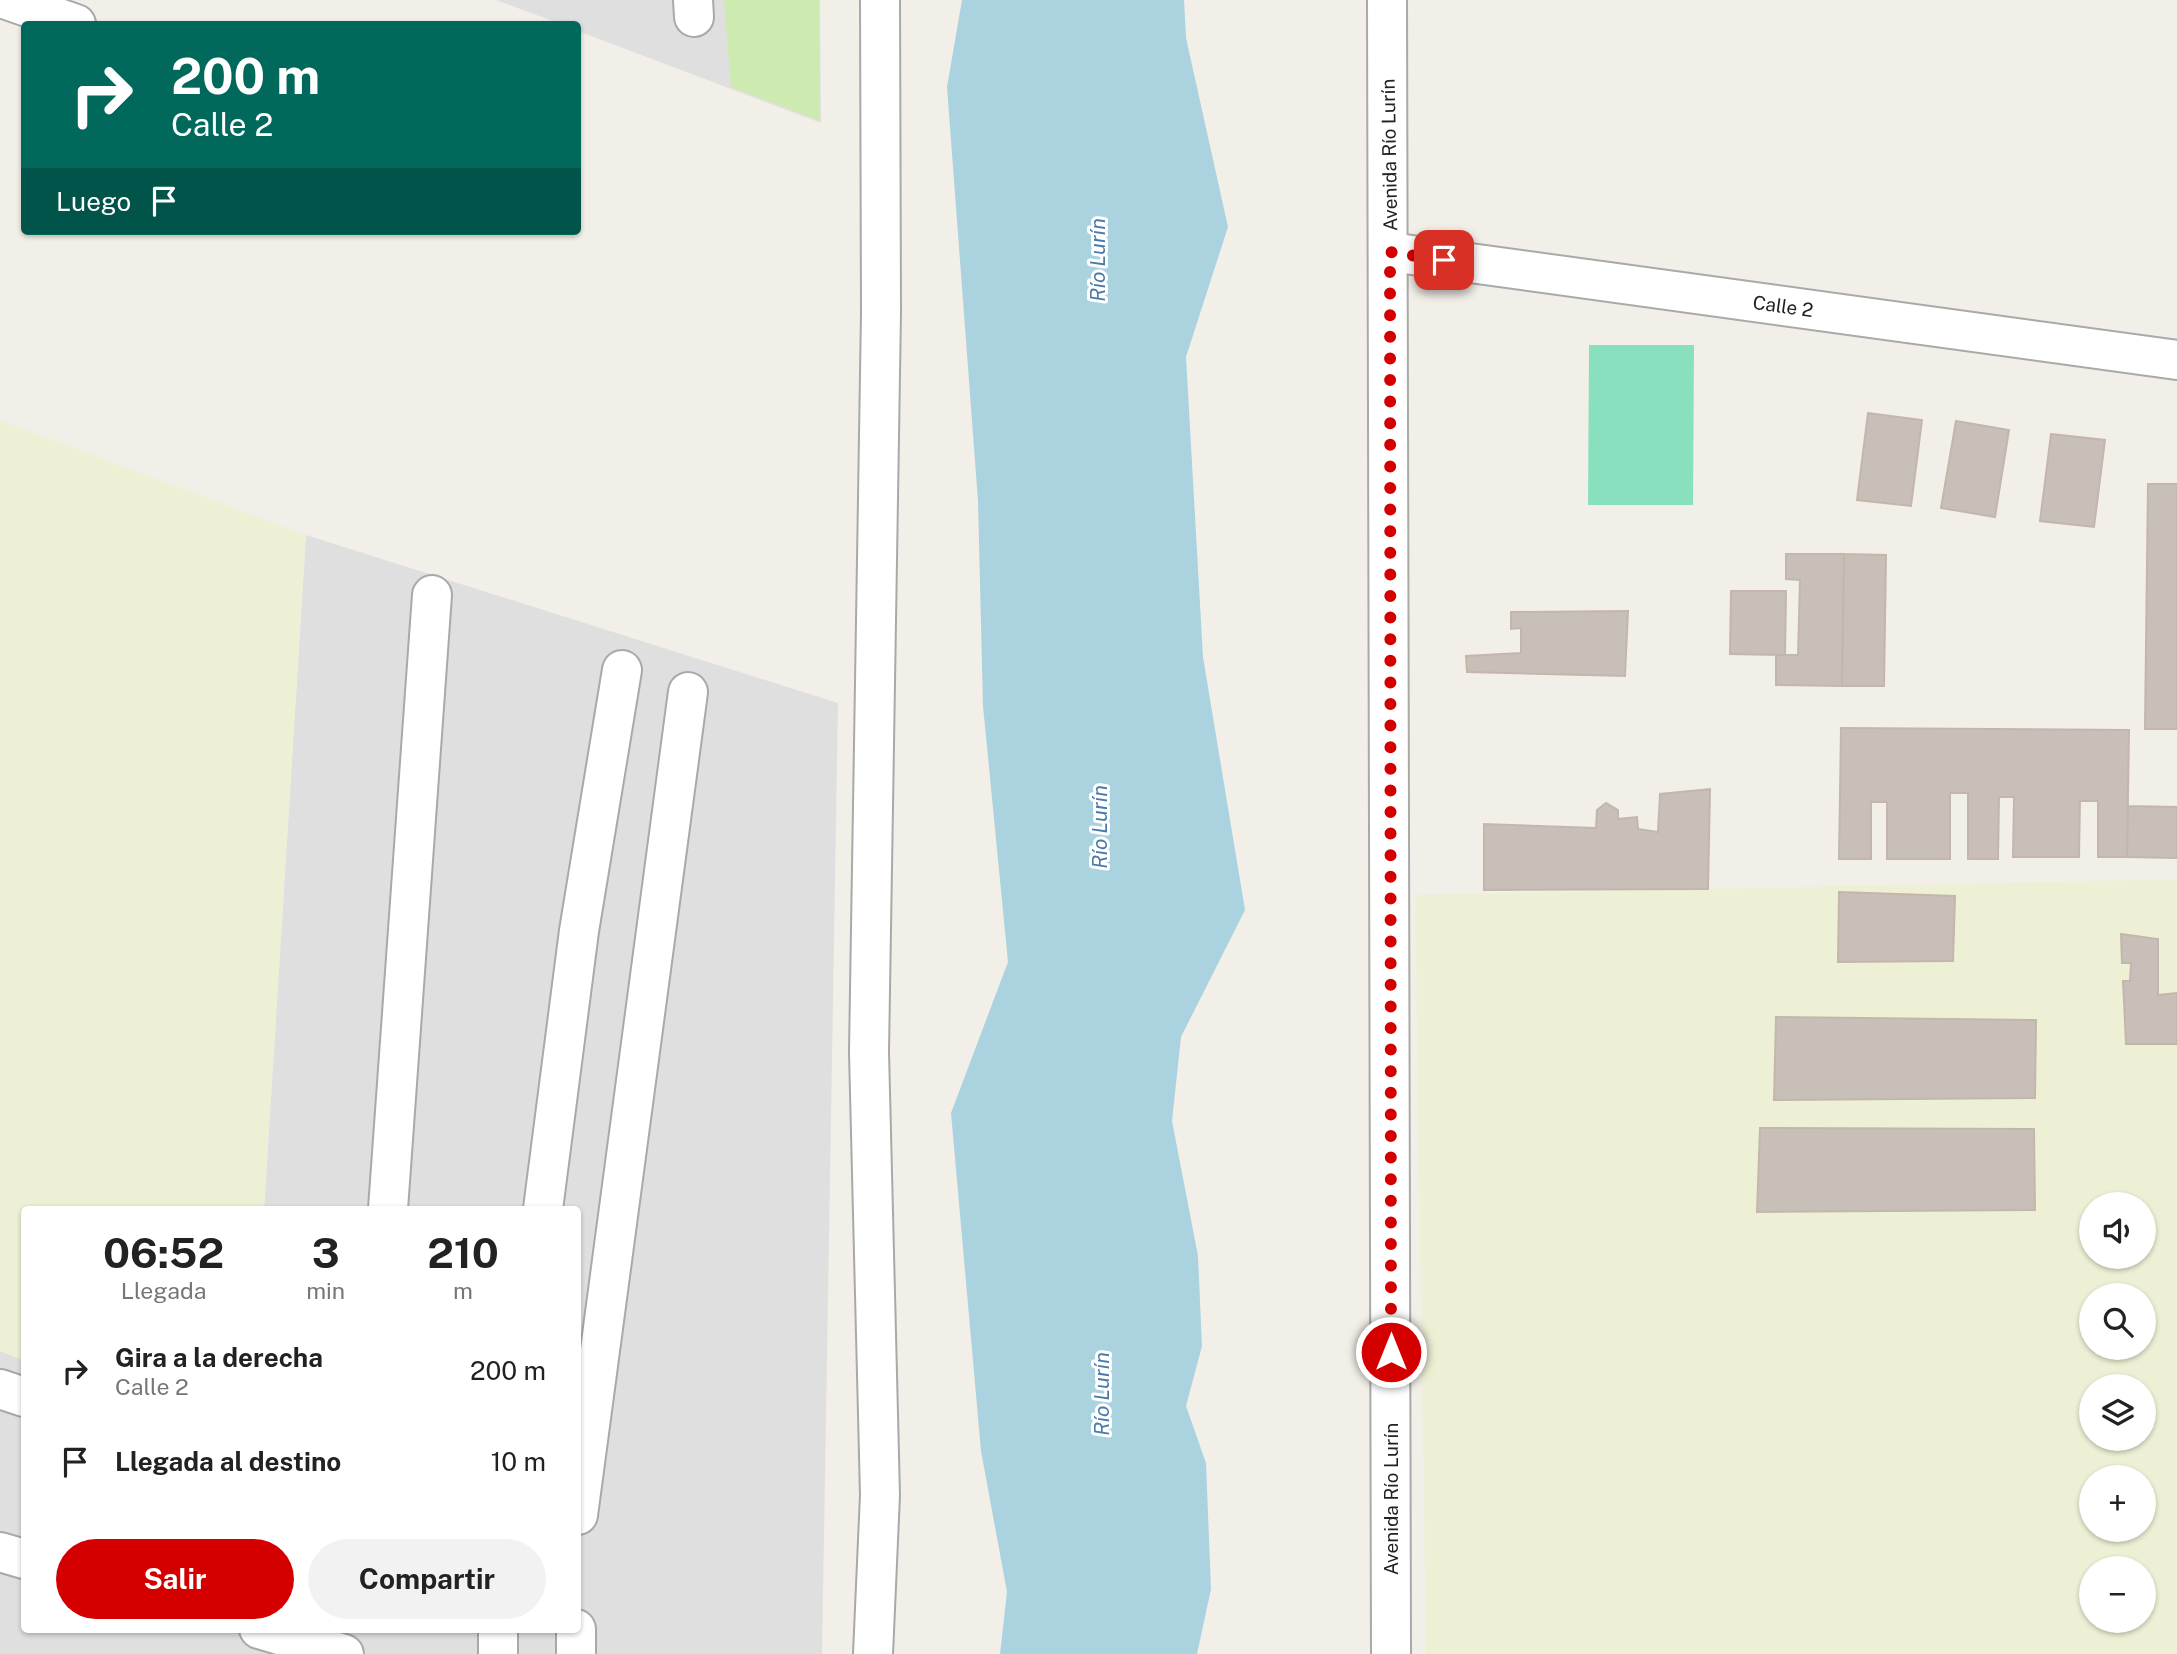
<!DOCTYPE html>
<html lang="es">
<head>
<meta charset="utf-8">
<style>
	:root { --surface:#fff; --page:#f2f2f2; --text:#222; --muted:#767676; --accent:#d40000 }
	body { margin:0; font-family:"Public Sans",sans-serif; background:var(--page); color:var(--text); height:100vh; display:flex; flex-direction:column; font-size:26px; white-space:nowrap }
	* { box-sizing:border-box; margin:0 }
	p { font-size:23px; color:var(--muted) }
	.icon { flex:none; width:38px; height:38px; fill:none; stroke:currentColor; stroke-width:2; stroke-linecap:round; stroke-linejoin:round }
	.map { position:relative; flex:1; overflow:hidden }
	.sheet { position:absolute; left:21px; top:1206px; width:560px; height:427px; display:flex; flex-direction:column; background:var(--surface); border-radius:7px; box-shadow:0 2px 5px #0004 }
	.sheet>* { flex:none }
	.top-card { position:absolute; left:21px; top:21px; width:560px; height:214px; border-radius:7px; box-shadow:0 2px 5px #0004; background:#00695c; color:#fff; overflow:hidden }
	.tools { position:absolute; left:2079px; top:1192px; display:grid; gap:14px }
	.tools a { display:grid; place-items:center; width:77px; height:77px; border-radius:50%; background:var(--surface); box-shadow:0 2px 5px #0004; font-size:35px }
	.pin { position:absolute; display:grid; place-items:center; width:60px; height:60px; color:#fff; margin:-30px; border-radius:14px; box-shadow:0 4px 10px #0006 }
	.me { position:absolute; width:77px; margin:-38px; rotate:0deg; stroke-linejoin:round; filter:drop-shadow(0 0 5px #0008) }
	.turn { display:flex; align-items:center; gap:24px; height:147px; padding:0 35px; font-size:32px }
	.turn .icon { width:91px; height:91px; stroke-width:2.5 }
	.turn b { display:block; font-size:49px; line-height:60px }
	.then { display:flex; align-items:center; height:66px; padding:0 35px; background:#0003; gap:14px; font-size:26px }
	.eta { display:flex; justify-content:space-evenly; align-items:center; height:119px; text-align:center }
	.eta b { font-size:42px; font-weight:700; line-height:49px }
	.action { display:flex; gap:14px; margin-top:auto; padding:14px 35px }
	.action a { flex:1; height:80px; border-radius:42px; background:var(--accent); color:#fff; font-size:28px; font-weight:700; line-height:80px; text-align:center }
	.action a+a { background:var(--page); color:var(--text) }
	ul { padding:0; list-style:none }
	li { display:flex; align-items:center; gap:21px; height:91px; padding:0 35px }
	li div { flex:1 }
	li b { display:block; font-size:26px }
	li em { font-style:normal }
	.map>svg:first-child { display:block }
	.residential { fill:#e0dfdf }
	.farmland { fill:#eef0d5; fill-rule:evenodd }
	.grass { fill:#cdebb0 }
	.pitch { fill:#88e0be }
	.water { fill:#aad3df }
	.building { fill:#c7bfb8; stroke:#c4b6ab; stroke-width:2 }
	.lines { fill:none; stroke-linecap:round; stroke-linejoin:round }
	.street-casing { stroke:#a9a9a9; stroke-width:42 }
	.street { stroke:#fff; stroke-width:38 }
	.route { stroke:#d40000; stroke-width:12; stroke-dasharray:0 21.6 }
	.labels { text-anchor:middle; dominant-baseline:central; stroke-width:6; stroke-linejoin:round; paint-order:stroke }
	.street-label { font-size:19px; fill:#222; stroke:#fff }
	.water-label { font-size:21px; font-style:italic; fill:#4a7aab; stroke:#fff }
</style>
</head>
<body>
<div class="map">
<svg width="2177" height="1654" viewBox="0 0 2177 1654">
	<rect width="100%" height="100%" fill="#f2efe9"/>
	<path class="residential" d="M496,0H820L821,123L578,31V24H561Z
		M306,535L838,703L822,1654H0V1351L24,1360V1629H578V1209H264Z"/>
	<path class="farmland" d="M0,420L306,535L264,1209H24V1360L0,1351Z
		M2177,879V1654H1426L1415,895ZM2091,1204H2144V1256H2091ZM2091,1295H2144V1348H2091ZM2091,1386H2144V1438H2091ZM2091,1477H2144V1530H2091ZM2091,1568H2144V1620H2091Z"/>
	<path class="grass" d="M724,0H819L820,121L731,87Z"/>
	<path class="pitch" d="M1589,345H1694L1693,505H1588Z"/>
	<path class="water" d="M962,0H1184L1186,38L1228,227L1186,357L1203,657L1245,910L1181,1037L1172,1121L1198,1256L1202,1346L1186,1406L1206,1463L1211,1589L1197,1654H1000L1007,1592L981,1451L951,1113L1008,962L983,706L978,501L947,87Z"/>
	<path class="building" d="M1868,413L1922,420L1911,506L1857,500Z
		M1956,421L2009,430L1995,517L1941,508Z
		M2051,434L2105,440L2094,527L2040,521Z
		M2148,484H2177V729H2145Z
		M1786,554H1844L1842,686L1776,685V655H1798L1800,580L1786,579Z
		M1844,554L1886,555L1884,686H1842Z
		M1731,591H1786L1785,655L1730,654Z
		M1628,611L1625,676L1467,672L1466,656L1521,653V628L1511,629V612Z
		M1841,728L2129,730L2127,857H2098V801H2080L2079,857H2013L2014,797H1999L1998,859H1968V793H1950V859H1887V802H1871V859H1839Z
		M1710,789L1708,889L1484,890V824L1596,828L1597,810L1606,803L1618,810V819L1637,817L1638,829L1658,832L1660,794Z
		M2128,806L2177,807V858L2127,857Z
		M1839,892L1955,896L1953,961L1838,962Z
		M2121,934L2158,939V995L2177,993V1044H2126L2123,981H2130L2131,963H2122Z
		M1776,1017L2036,1020L2035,1098L1774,1100Z
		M1760,1128L2034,1129L2035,1210L1757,1212Z"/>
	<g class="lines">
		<g class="street-casing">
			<path id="street" d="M7,0L76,24
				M693,0L694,17
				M1387,0L1391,1654
				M1390,252L2177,360
				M388,1209L432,595
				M543,1209L579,931L622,670
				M0,1389L24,1397
				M578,1515L688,692
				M0,1552L24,1559
				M259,1629L344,1654
				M498,1629V1654
				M576,1629V1654
				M873,1654L880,1495L869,1052L881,313L880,0"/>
		</g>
		<use href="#street" class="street"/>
	</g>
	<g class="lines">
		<path class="route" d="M1391,1352L1390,252L1444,260"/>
	</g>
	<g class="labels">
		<g class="street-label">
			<text transform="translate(1389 155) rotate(-91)">Avenida Río Lurín</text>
			<text transform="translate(1783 306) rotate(8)">Calle 2</text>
			<text transform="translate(1391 1499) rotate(-90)">Avenida Río Lurín</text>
		</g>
		<g class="water-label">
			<text transform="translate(1097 260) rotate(-90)">Río Lurín</text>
			<text transform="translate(1099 827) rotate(-90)">Río Lurín</text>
			<text transform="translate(1101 1394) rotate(-90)">Río Lurín</text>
		</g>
	</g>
</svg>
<div class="tools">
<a><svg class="icon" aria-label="sound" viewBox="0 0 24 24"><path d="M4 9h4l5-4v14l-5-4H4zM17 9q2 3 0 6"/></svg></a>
<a><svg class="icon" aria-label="search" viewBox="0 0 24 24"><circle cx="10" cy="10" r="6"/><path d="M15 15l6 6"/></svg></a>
<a><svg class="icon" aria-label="layers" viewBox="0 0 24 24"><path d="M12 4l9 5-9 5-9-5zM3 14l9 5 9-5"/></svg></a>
<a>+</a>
<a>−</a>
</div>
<div class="pin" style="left:1444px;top:260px;background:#d93025"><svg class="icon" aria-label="arrive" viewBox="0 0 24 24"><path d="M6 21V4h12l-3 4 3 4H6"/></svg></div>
<svg class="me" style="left:1391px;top:1352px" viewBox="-20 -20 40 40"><circle r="17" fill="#d40000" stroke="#fff" stroke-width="3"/><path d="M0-11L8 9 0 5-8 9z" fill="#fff"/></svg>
<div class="top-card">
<div class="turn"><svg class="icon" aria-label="right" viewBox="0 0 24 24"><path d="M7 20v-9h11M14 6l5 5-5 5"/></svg><div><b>200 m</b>Calle 2</div></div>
<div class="then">Luego<svg class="icon" aria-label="arrive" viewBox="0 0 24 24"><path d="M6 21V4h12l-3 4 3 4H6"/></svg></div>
</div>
<section class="sheet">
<div class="eta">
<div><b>06:52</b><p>Llegada</p></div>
<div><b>3</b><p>min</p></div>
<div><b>210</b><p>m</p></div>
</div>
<ul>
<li><svg class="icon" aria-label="right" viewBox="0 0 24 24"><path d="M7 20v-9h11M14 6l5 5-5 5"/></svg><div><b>Gira a la derecha</b><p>Calle 2</p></div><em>200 m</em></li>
<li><svg class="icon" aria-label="arrive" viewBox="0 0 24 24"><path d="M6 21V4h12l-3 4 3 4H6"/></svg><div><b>Llegada al destino</b></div><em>10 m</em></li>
</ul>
<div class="action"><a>Salir</a><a>Compartir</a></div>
</section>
</div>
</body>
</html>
